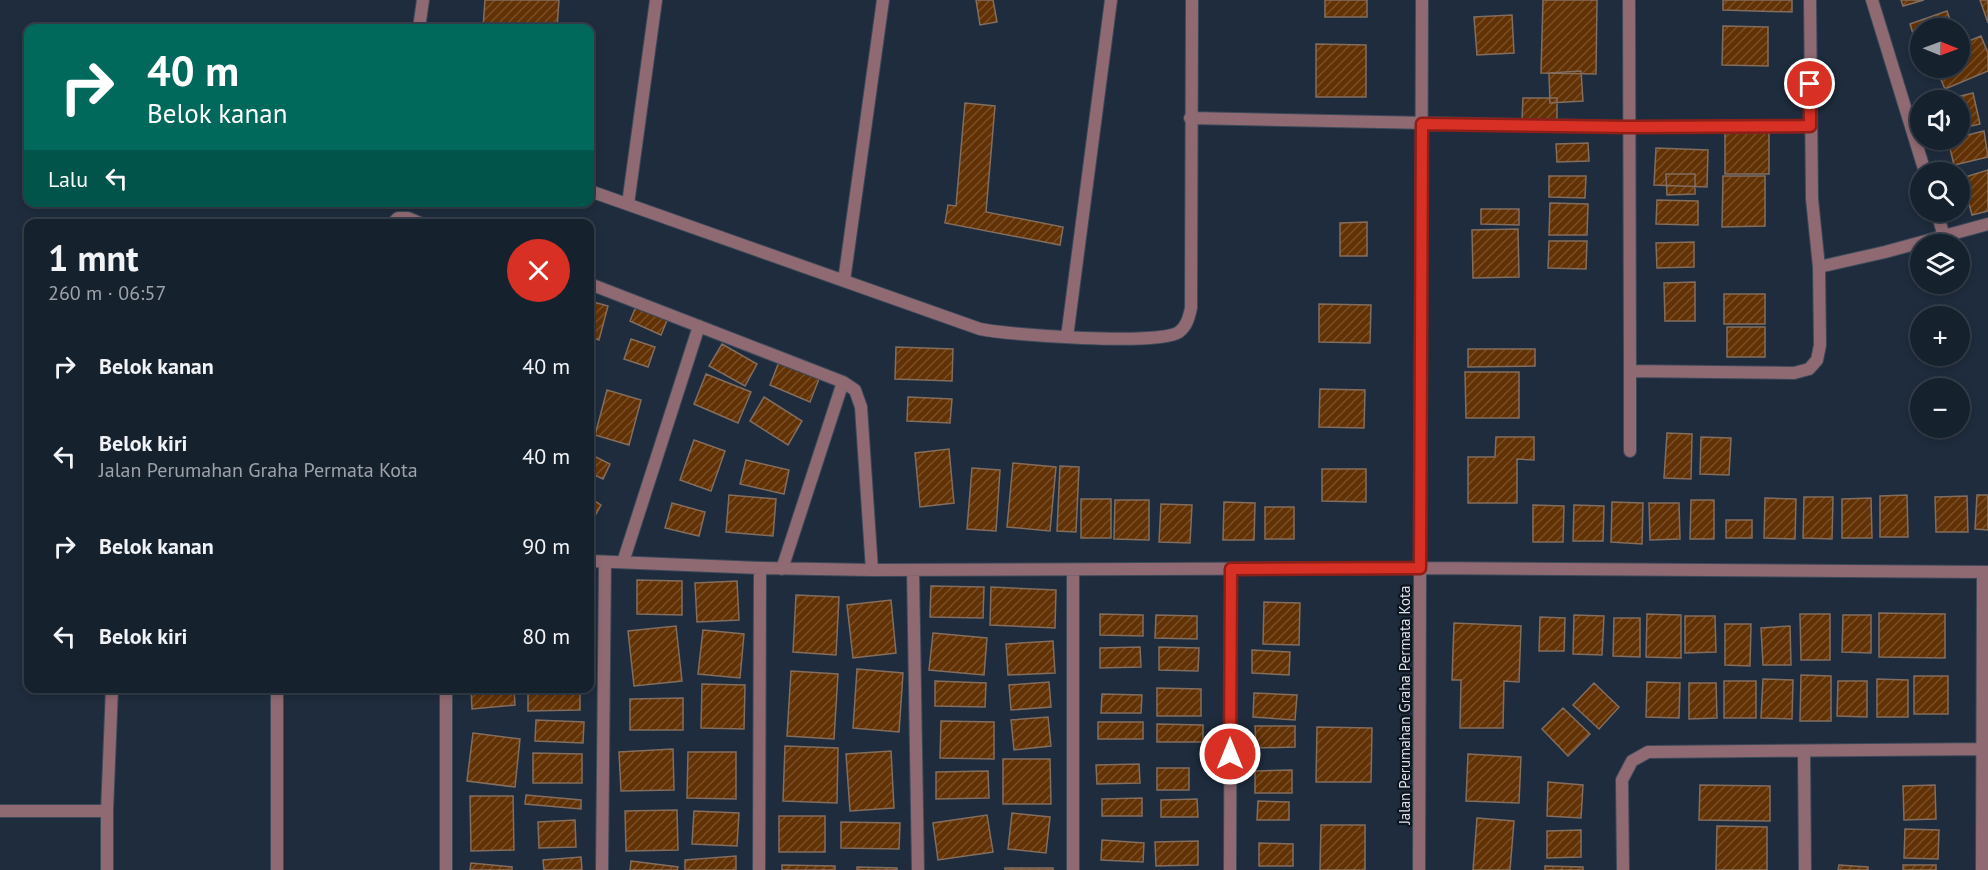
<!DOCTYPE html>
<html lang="id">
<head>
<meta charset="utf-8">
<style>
	:root { --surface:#16212e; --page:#1f2936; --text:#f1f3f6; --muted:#9ea3aa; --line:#353e4a }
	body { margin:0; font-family:"PT Sans",sans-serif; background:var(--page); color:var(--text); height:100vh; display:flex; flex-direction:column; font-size:22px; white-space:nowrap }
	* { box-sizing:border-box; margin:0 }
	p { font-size:20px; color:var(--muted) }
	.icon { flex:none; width:33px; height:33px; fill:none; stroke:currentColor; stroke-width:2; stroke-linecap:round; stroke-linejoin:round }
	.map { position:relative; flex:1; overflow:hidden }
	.drawer { position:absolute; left:24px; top:219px; width:570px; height:474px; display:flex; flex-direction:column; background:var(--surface); border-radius:12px; box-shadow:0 3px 9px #0003,0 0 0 2px var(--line) }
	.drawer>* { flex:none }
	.guide { position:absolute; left:24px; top:24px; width:570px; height:183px; border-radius:12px; box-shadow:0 3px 9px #0003,0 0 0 2px var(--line); background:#00695c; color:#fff; overflow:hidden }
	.needle { width:39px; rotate:91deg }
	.tools { position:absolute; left:1910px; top:18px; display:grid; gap:12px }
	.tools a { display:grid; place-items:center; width:60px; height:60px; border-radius:50%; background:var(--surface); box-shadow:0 3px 9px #0003,0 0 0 2px var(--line); font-size:30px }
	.pin { position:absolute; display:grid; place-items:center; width:51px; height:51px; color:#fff; margin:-26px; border:3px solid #fff; border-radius:50%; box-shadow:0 2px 6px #0007 }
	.me { position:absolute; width:66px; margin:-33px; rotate:0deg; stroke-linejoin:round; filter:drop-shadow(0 0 4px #0008) }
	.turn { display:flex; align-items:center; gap:21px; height:126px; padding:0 24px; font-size:27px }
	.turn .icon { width:78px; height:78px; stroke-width:2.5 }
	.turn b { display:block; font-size:42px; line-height:51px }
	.then { display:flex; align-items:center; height:57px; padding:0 24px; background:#0003; gap:12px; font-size:22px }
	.round { display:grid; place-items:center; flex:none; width:63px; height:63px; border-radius:32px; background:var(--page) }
	.summary { display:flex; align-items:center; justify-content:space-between; height:102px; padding:0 24px }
	h1 { font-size:36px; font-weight:800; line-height:45px }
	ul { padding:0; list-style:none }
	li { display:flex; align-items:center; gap:18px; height:90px; padding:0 24px }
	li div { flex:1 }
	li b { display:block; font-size:22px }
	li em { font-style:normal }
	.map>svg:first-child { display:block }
	.building { fill:url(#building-hatch); stroke:#836d5e; stroke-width:1.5 }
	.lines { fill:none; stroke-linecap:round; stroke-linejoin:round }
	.minor-casing { stroke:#3c4959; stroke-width:14 }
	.minor { stroke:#8f6a73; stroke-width:12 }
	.route-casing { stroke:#8d1f18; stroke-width:15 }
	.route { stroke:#d93025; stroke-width:10 }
	.labels { text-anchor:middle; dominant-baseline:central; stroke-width:4.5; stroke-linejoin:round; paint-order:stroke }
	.street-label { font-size:15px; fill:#d9e2ed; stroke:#0e141b }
</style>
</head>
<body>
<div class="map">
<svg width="1988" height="870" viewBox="0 0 1988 870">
	<defs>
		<pattern id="building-hatch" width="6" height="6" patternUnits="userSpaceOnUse" patternTransform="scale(1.5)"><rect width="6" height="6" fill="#623205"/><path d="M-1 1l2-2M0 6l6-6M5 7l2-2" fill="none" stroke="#784f2a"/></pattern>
	</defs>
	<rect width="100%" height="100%" fill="#1e2c3d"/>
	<path class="building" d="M485,0H559L557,28H483Z
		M976,0H993L997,22L980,25Z
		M1325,0H1367V17H1325Z
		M1543,0H1597L1596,74L1541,73Z
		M1723,0H1792V12L1723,10Z
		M1901,0H1924L1903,6Z
		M1980,0H1988V23Z
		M1947,11L1953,28H1920L1919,53L1910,24Z
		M1512,15L1514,53L1477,55L1474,17Z
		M1723,26L1768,27V66L1722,65Z
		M1981,36L1988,53V71L1945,89L1936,68H1959V45Z
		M1316,44L1366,45V97H1316Z
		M1581,71L1583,101L1550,103L1549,73Z
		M1973,93L1980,124L1959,129V100H1945Z
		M1523,98H1557V120L1522,119Z
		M965,103L995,106L986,212L1063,227L1060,245L945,223L948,205L956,206Z
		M1725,127H1769V174H1725Z
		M1984,131L1988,157L1954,165L1948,140H1959V137Z
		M1588,143L1589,161L1557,162L1556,144Z
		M1656,148L1708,150L1707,187L1654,185Z
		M1988,170V211L1972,215L1962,178Z
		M1666,174H1695V194L1667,195Z
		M1549,176H1586L1585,198L1549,197Z
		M1723,176H1765V226L1722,227Z
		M1657,200L1698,201V225L1656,224Z
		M1550,203L1588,204L1587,235H1549Z
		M1481,209H1519V225L1481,224Z
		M1367,222V256H1340V223Z
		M1518,229L1519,277L1473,278L1472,230Z
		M1549,241H1587L1586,269L1548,268Z
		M1694,242V267L1657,268L1656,243Z
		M1695,282V321H1665L1664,283Z
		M1724,294H1765V324H1724Z
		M590,301L608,306L599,340L590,337Z
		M637,304L668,318L661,335L630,321Z
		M1319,304L1371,305L1370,343L1319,342Z
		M1727,327H1765V357H1727Z
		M631,339L655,347L648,367L624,359Z
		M722,344L757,364L745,386L709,366Z
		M896,347L953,349L952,381L895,379Z
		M1468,349H1535V366L1468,367Z
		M779,362L819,379L810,402L770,385Z
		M1465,372H1519V418H1466Z
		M706,374L751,392L738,423L694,404Z
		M1320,389L1365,390L1364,428L1319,427Z
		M607,390L641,400L629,445L595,435Z
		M764,397L802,421L788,445L750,421Z
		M908,397L952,399L950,423L907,421Z
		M1667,433L1692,434L1691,479L1664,478Z
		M1496,437H1534V460L1517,459V503H1468V457H1495Z
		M1701,437L1731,438L1729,475L1700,474Z
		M694,440L725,451L711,491L680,480Z
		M949,449L954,503L920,507L915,453Z
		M590,454L610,464L603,479L590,473Z
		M746,460L789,470L784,494L740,484Z
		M1013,463L1056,467L1050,531L1007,527Z
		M1060,466L1079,467L1076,532L1057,531Z
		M972,468L1000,470L996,531L967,529Z
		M1322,469H1366V502L1322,501Z
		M729,495L776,499L773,536L726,532Z
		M1907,495L1908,537H1880V496Z
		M1977,495H1988V530L1975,529Z
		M1967,496L1968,532H1936L1935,497Z
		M1804,497H1833L1832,539L1803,538Z
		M590,498L601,505L590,525Z
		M1765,498L1796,499L1795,539L1764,538Z
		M1871,498L1872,538H1842V499Z
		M1081,499H1111V538H1081Z
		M1115,500H1149V540L1114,539Z
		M1691,500H1714V539H1690Z
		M1224,502L1255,503L1254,540H1223Z
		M1612,502L1643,503L1642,544L1611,542Z
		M672,503L705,512L699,536L665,528Z
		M1649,503H1679L1680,539L1650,540Z
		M1161,504L1192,505L1190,543L1159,542Z
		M1533,505L1564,506L1563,542H1533Z
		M1574,505L1604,506L1603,541H1573Z
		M1265,507H1294V539H1265Z
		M1726,520H1752V538H1726Z
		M637,580L682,581V615L637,614Z
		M737,581L739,620L697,622L695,583Z
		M931,586L984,587L983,618L930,617Z
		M991,587L1056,590L1055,628L990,625Z
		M796,595L839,597L836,655L793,652Z
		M891,600L896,653L853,658L847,605Z
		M1264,602L1300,603L1299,645L1263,644Z
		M1879,613L1945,614V658L1879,657Z
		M1100,614L1143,615V636L1100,635Z
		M1647,614L1681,615V658L1646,657Z
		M1800,614H1830V660H1801Z
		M1156,615L1197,616V639L1155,638Z
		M1574,615L1604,616L1602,655L1573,654Z
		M1843,615H1871V653L1842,652Z
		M1685,616H1715L1716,652L1685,653Z
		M1540,617L1565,618L1564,651H1539Z
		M1614,618H1640V657L1613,656Z
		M1454,623L1521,626L1519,682L1504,681L1503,728H1460L1461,680H1452Z
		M1725,624H1751L1750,666L1725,665Z
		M676,626L682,681L634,686L628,631Z
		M1790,626L1791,665H1763L1761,628Z
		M703,630L744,634L740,678L698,674Z
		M933,633L987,638L984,675L929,670Z
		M1053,641L1055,673L1008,675L1006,644Z
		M1140,647L1141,667L1100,668V648Z
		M1159,647L1199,648L1198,671L1159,670Z
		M1252,650L1290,652L1289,675L1252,673Z
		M857,669L903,673L899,732L853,728Z
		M791,671L838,674L834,739L787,736Z
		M1801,675L1831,676V721H1800Z
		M1914,676H1948V714H1914Z
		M1763,679L1793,680L1792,719L1761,718Z
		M1877,679L1908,680V717H1877Z
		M935,681L986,683L985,707L935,706Z
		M1724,681H1756V718H1724Z
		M1838,681H1867V717L1837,716Z
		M1049,682L1051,707L1011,710L1009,685Z
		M1647,682L1680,683L1679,718L1646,717Z
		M1594,683L1619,707L1599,729L1573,705Z
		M1689,683H1716L1717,718L1689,719Z
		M702,684L745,685L744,729L701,728Z
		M471,688H514L515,705L472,709Z
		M528,688H580V710L528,711Z
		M1157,688L1201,689V716H1157Z
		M1254,693L1297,695L1295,720L1253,717Z
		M1102,694L1142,695L1141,713H1101Z
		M683,698V730H630V699Z
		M1563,708L1590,734L1568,756L1542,729Z
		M1048,717L1051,746L1014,750L1011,720Z
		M536,720L584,722L583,743L535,741Z
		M941,721L994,722V759L940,758Z
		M1098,722H1143V739H1098Z
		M1157,724L1203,725V742H1157Z
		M1255,726H1295V747L1256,748Z
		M1317,727L1372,728L1371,782H1316Z
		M473,733L520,739L515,787L467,781Z
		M785,746L838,748L837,803L783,801Z
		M673,749L674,790L621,791L619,752Z
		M891,751L894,808L850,811L846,754Z
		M688,752H736V799L687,798Z
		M533,753L582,754V783H533Z
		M1468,754L1521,757L1519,803L1466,801Z
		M1003,759H1050L1051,804H1003Z
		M1139,764L1140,783L1097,784L1096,765Z
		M1157,768H1189V790H1157Z
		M1292,770V793H1255V771Z
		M988,771L989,798L936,799V772Z
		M1548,782L1583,785L1581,818L1547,816Z
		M1700,785L1770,786V821L1699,820Z
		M1935,785L1936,819L1904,820L1903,786Z
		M526,795L581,800V809L525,804Z
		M470,796H513L514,850L471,851Z
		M1142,798V816H1102V799Z
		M1197,799L1198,817H1161V800Z
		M1258,801L1289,802V820H1257Z
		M677,810L678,850L626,851L625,811Z
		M694,811L739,813L737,846L692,844Z
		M1012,813L1050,817L1046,853L1008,849Z
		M987,815L993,852L938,860L933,823Z
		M779,816H825V852H779Z
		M1477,818L1514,821L1510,870H1473Z
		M575,820L576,847L539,848L538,822Z
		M841,822L900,823L899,849L841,848Z
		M1321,825H1365V870H1320Z
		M1717,826L1767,827V870H1716Z
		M1905,829L1939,830L1938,859L1904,858Z
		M1581,830V857L1547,858V831Z
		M1102,840L1144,843L1143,862L1101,860Z
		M1198,841V865L1156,866L1155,842Z
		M1259,843L1293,844V866H1259Z
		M736,856V870H685V860Z
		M581,857L582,870H544L543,860Z
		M631,861L678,867L677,870H630Z
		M471,863L512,867V870H470Z
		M782,865L835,866V870H782Z
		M1839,865L1868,867V870H1838Z
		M1903,865H1936V870H1903Z
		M1545,866L1583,867V870H1545Z
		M857,867L897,868V870H857Z
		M1005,868H1053V870H1005Z"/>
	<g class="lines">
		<g class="minor-casing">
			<path id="minor" d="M1629,0L1630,371L1794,373L1809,369L1817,360L1820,345L1819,267L1812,199L1810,0
				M1872,0L1925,172
				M419,28L423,0
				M1190,118L1629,127L1810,126
				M590,191L980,329C1009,335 1159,346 1179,332C1187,326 1189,317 1191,308L1192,0
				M628,204L656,0
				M1937,212L1944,237
				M392,224L398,218H408L422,224
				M1819,267L1885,252L1988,224
				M844,281L883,0
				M590,284L843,382L855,390L861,407L872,570
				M1067,337L1111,0
				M1630,371V451
				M590,561L760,568L872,570L1420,568L1988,572
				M623,562L699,326
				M782,569L843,382
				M913,570L918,870
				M277,688V870
				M446,688V870
				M1804,751L1805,870
				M0,811H107
				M107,870V811L112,688
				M602,870L605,562
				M759,870L760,568
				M1073,870V570
				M1230,870L1231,569
				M1419,870L1422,0
				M1623,870L1622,780L1632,761L1648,752L1988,749
				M1982,870L1983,572"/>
		</g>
		<use href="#minor" class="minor"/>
	</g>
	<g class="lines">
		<g class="route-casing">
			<path id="route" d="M1230,754L1231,569L1420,568L1422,124L1629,127L1810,126V84"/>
		</g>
		<use href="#route" class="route"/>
	</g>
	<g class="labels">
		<g class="street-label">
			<text transform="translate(1404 705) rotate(-90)">Jalan Perumahan Graha Permata Kota</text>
		</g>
	</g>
</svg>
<div class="tools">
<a><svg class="needle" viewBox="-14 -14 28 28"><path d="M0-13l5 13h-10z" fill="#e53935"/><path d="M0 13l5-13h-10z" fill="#9ea3aa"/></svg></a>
<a><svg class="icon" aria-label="sound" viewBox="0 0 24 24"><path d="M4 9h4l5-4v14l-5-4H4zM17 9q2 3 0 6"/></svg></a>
<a><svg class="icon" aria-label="search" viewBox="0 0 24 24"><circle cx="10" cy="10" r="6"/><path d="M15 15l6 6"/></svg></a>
<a><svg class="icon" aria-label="layers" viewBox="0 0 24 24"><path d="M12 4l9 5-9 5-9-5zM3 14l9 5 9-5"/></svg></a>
<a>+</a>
<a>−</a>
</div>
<div class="pin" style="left:1810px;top:84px;background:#d93025"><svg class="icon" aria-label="arrive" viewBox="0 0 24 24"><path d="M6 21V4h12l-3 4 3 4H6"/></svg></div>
<svg class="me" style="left:1230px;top:754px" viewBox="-20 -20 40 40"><circle r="17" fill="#d93025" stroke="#fff" stroke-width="3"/><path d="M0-11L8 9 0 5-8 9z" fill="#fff"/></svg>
<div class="guide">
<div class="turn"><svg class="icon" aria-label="right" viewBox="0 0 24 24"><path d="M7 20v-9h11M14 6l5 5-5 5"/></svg><div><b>40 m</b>Belok kanan</div></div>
<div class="then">Lalu<svg class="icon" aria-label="left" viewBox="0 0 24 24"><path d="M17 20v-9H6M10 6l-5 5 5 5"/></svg></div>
</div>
<section class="drawer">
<div class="summary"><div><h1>1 mnt</h1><p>260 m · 06:57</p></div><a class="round" style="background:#d93025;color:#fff"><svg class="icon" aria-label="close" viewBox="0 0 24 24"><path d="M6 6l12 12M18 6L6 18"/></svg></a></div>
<ul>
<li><svg class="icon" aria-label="right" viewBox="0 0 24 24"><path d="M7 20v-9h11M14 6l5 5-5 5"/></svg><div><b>Belok kanan</b></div><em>40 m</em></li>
<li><svg class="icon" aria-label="left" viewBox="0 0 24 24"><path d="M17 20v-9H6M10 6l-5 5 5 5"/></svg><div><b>Belok kiri</b><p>Jalan Perumahan Graha Permata Kota</p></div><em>40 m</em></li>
<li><svg class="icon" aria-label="right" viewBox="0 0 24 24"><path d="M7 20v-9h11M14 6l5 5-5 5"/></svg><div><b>Belok kanan</b></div><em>90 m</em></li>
<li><svg class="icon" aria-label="left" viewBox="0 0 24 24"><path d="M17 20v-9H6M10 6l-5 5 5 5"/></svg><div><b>Belok kiri</b></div><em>80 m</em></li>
</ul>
</section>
</div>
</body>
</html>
